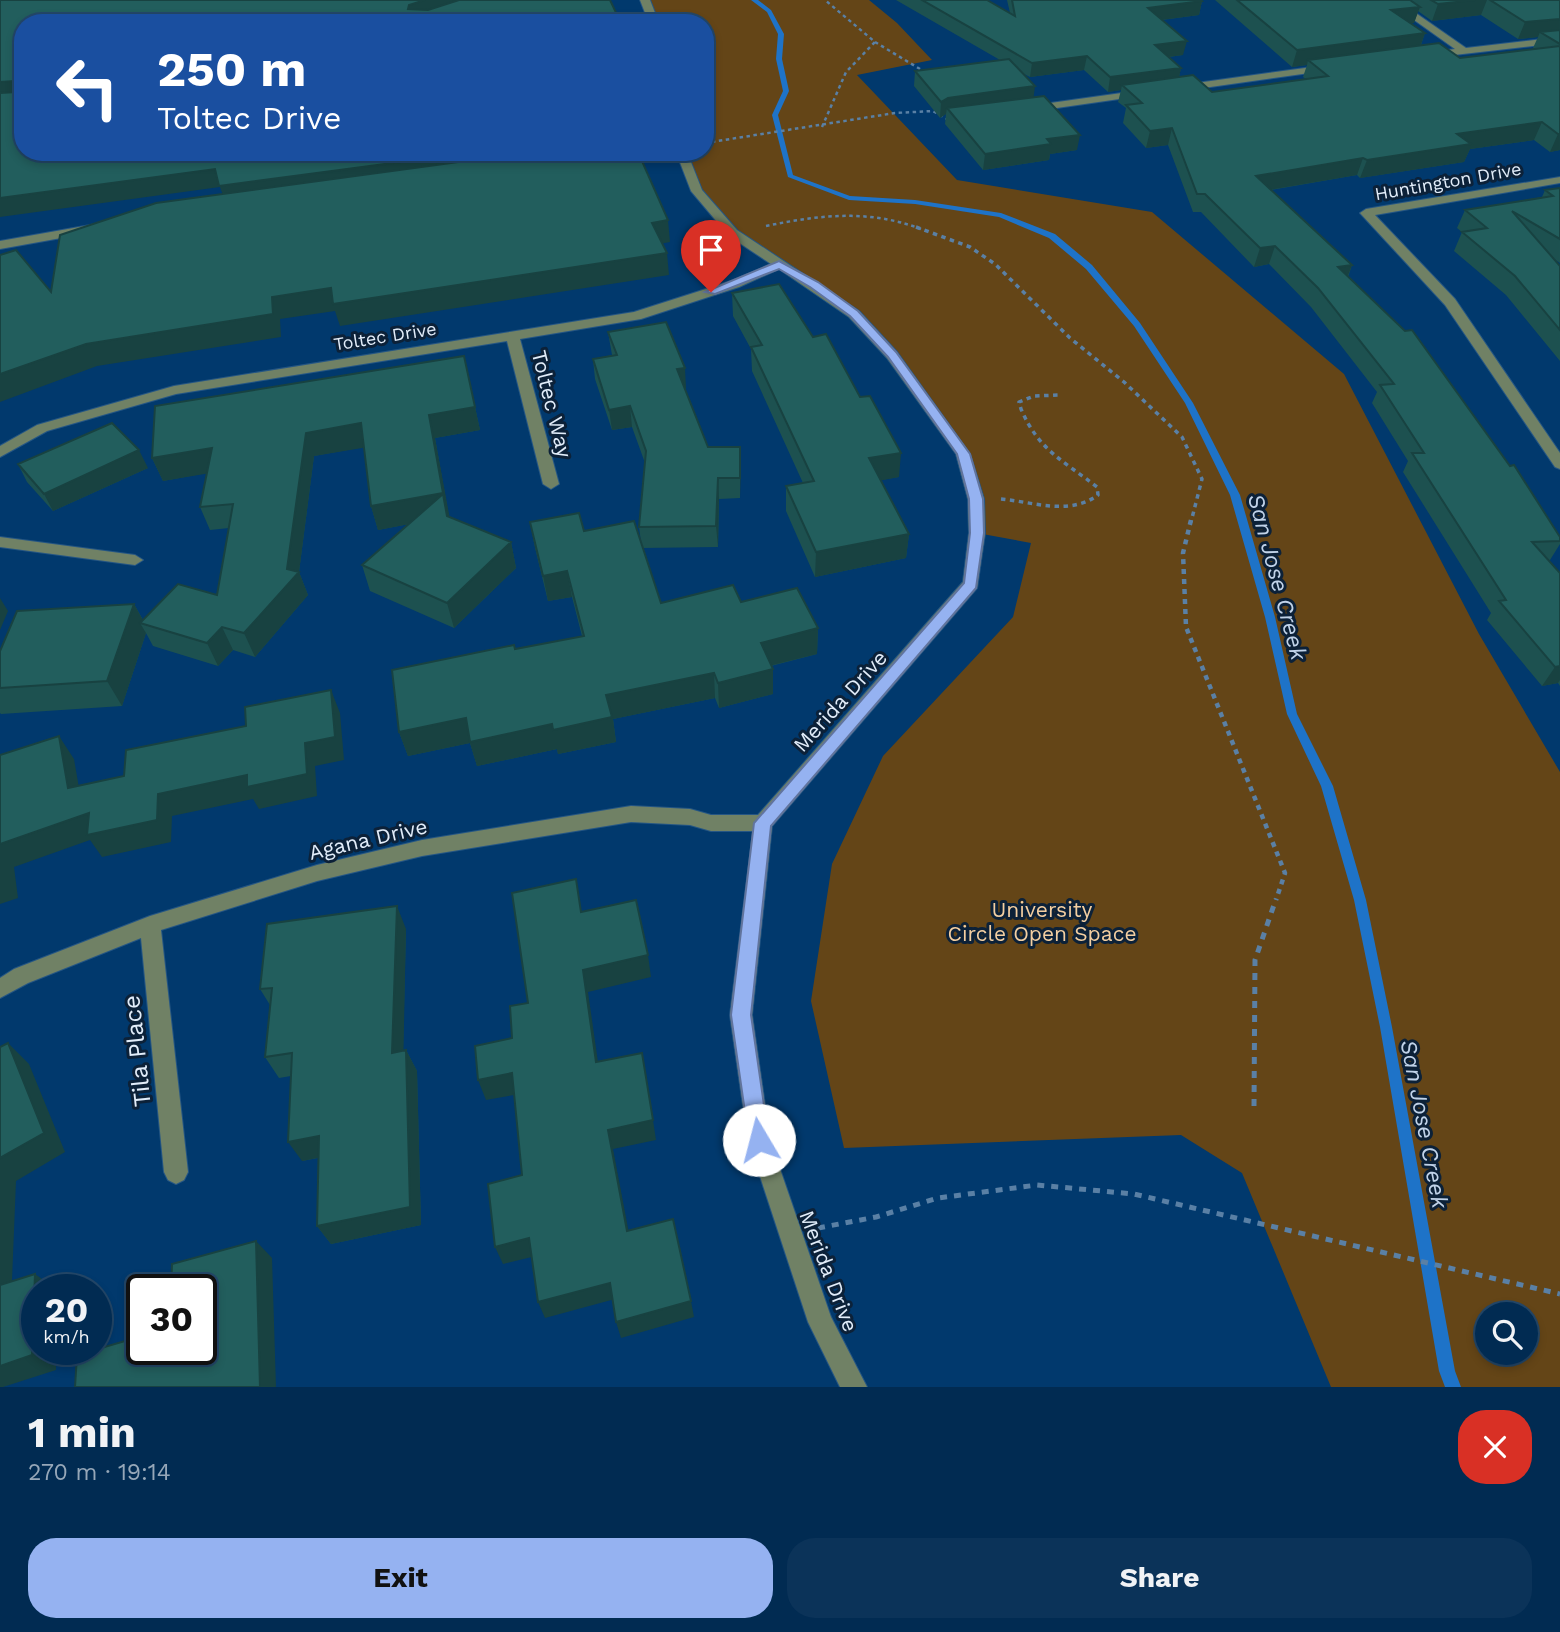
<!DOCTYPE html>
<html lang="en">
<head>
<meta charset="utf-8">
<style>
	:root { --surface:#012b52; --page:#0b3359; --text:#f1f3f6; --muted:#96a7b8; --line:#234769; --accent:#95b2f1 }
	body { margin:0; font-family:"Work Sans",sans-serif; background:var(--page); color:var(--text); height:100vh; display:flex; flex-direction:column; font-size:26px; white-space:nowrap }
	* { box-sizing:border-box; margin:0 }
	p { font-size:23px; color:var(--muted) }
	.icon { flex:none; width:38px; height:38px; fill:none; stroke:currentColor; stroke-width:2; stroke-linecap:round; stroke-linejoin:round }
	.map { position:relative; height:1387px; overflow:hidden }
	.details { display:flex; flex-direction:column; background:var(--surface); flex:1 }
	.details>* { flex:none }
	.guide { position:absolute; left:14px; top:14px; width:700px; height:147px; border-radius:28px; box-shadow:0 4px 10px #0003,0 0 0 2px var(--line); background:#1a4fa0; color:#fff; overflow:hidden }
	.fabs { position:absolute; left:1475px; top:1302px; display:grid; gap:14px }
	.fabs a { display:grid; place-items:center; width:63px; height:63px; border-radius:50%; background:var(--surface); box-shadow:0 4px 10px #0003,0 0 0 2px var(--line); font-size:35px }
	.speed { position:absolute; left:21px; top:1274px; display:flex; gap:14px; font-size:35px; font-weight:700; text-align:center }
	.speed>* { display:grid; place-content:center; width:91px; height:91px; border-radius:50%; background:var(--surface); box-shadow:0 4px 10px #0003,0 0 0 2px var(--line); line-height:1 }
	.speed small { font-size:18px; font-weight:400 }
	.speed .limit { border:4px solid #111; border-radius:10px; background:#fff; color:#111 }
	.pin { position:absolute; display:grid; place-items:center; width:60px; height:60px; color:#fff; margin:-72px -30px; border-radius:50% 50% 50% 0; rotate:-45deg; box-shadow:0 0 7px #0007 }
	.pin .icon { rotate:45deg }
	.me { position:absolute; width:77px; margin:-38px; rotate:352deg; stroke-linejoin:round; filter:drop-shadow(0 0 5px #0008) }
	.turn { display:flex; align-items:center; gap:24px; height:147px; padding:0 28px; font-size:32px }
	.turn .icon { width:91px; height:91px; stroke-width:2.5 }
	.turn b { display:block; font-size:49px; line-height:60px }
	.round { display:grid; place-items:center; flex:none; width:74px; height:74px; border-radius:28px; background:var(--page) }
	.headline { display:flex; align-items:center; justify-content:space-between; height:119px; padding:0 28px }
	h1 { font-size:42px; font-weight:700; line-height:52px }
	.button { display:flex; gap:14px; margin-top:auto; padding:14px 28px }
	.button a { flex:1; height:80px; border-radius:28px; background:var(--accent); color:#111; font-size:28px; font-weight:700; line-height:80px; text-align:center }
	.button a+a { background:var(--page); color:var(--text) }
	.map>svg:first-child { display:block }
	.green { fill:#644517; fill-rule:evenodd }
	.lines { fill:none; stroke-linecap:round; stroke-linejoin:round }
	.stream { fill:#1e73c8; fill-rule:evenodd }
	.minor-casing { stroke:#255684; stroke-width:2 }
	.path-far3 { stroke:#5a80a5; stroke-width:2.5; stroke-dasharray:3.5 3.5; stroke-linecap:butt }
	.path-far2 { stroke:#5a80a5; stroke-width:3.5; stroke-dasharray:4.5 4.5; stroke-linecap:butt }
	.path-far1 { stroke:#5a80a5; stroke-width:4.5; stroke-dasharray:5 5; stroke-linecap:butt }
	.path { stroke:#5a80a5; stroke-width:5; stroke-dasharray:7 7; stroke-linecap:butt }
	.minor { fill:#708165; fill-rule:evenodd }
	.wall { fill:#1d5150; fill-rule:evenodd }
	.shaded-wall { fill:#184241 }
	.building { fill:#225e5d; stroke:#184241; stroke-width:2 }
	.route { fill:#95b2f1; stroke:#61749d; stroke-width:2 }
	.labels { text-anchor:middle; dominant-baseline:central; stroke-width:6; stroke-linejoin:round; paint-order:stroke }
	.far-street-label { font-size:18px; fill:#e2edfa; stroke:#0c2138 }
	.street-label { font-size:21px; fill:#e2edfa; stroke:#0c2138 }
	.park-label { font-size:21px; fill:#f4cfa1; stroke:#0c2138 }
	.water-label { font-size:23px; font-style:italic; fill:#c1d3e9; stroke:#0c2138 }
	.near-street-label { font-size:24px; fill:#e2edfa; stroke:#0c2138 }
</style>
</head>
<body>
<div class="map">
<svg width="1560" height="1387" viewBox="0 0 1560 1387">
	<rect width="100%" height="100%" fill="#01396d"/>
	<path class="green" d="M645,0H869L897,23L932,60L857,75L957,180L1152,212L1344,374L1479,634L1560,772V1387H1331L1242,1173L1181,1135L844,1148L811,1001L832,864L883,756L1013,617L1031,543L977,533L963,454L854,314L733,233L697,191L681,152H705V23H654ZM1488,1314H1526V1353H1488Z"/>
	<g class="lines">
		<path class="stream" d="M751,0H758L771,10L784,34L782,59L789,91L778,115L793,175L850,196L915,200L1001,213L1055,234L1092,265L1140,323L1193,403L1240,495L1275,617L1297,714L1333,786L1366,900L1392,1027L1455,1371L1461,1387H1445L1439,1371L1380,1027L1354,900L1321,786L1287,714L1265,617L1230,495L1185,403L1134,326L1086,269L1049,238L999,217L915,204L849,200L788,177L772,115L783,91L776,59L778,34L767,12Z"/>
		<g class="minor-casing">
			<path id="minor" d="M640,0H650L659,23H649Z
				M1386,0H1397L1466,48L1560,37V43L1428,58L1424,57V53L1455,49Z
				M1327,65L1332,68L1331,70L1182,91L1177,88L1182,85Z
				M1143,90L1148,93L1147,95L1029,112L1024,109L1029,106Z
				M626,152H654L617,160L611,157Z
				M676,152H687L702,190L737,230L859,311L897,352L970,454L984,499L985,533L977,588L772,826L752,1015L770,1140L831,1317L867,1387H840L808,1322L748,1140L730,1015L753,831H711L690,825L631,822L422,856L317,881L161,930L188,1172L184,1180L176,1184L168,1180L164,1172L141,938L28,983L0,998V978L14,969L150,916L317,865L422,840L631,806L690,809L711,815H758L963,582L969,533L968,499L956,454L887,358L849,317L779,269L739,287L641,319L520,339L559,484L551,489L543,484L507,341L176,394L47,431L0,457V446L37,425L174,386L634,312L731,281L771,264L729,236L691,191Z
				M1560,177V183L1375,215L1455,299L1560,453V469L1555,467L1445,305L1360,213L1366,209Z
				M96,224L102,228L100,231L0,249V241Z
				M0,537L135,555L143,560L135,565L0,547Z"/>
		</g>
		<path class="path-far3" d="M875,42L925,72
			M822,127L846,72L875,42L825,0
			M705,143L895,113L933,111L947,119
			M766,226C819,215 869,209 921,229"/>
		<path class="path-far2" d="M916,227L970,247L995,264L1070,338L1124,382L1182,437L1202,479L1191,522
			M1001,499C1034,502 1069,516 1098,495L1097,487C1064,461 1039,451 1021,409L1019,402L1034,396L1060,395"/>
		<path class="path-far1" d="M1191,520L1183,553L1186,627L1285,873L1276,900"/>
		<path class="path" d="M1254,1106L1255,960L1276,899
			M818,1228L876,1217L938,1198L1037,1185L1134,1194L1560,1294"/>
		<use href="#minor" class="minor"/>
	</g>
	<path class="wall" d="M896,0H987L1010,13L1007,0H1201L1202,1L1199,15L1162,20L1183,55L1169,57L1181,68L1179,77L1212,92L1306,79L1303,77L1307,65L1292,67L1215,0H1560V150L1550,152L1534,140L1470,149L1464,162L1360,178L1357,175L1271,190L1352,265L1348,277L1560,537V544L1550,560H1548L1560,573V686L1558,683L1542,686L1487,620L1491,613L1403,472L1408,461L1372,403L1377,392L1311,307L1269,264L1254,267L1201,212H1193L1168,145L1146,148L1123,123L1126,108L1118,102L1121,90L1108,92L1084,70L1030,77L1022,73L1033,98L1077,150L1050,154L1049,160L983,170L945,124L946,114L940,118L914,86L915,71L1000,60ZM1418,11L1432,21L1481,15L1518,39L1538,37L1533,48L1534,49L1460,58L1421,45L1425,33L1410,23H1414Z
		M1560,188V263L1554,259L1560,266V361L1506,295L1454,251L1462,232L1457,228L1465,210L1542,197L1545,190Z
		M732,293L899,477L881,480L909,534L906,558L815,577L786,511V486L803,483L752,371L751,349L733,316Z
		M608,332L686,388L684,389L708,447H740V498L719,499L718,547L642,548L661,603L741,602L818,628L817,654L771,666L773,669V694L719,708L715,698L613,719L616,742L558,754L557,749L477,766L470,743L408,756L399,732L515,649L582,636L572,597L548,601L535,548L530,522L584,531L641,542L639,527L645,463L632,427L612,430L595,379L593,359L612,355Z
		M464,356L480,430L435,438L449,517L511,542L516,568L454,628L370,591L362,565L409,524L378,530L371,506L364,447L314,456L299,572L308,595L255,657L233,650L218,666L153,646L146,633L122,706L1,714L0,713V651L134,604L143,620L217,595L229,528L210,530L200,507L207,473L163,481L152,458Z
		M18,464L148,468L53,511L27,482Z
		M406,929L403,1050H406L417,1071L421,1225L331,1244L317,1226L318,1158L302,1161L291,1076L279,1078L265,1057L270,1005L260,989Z"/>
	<path class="shaded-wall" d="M425,0H481L412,20L408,9L409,5Z
		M1475,0H1487L1481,15L1432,21L1438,4Z
		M1202,1L1199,15L1145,22L1148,8Z
		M1420,7L1414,23L1385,26L1391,10Z
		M1560,19V34L1540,32L1538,37L1518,39L1525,22Z
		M1425,33L1419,50L1308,60L1307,65L1292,67L1297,50Z
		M1187,41L1183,55L1152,59L1155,45Z
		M1087,56L1084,70L1030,77L1032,63Z
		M1181,68L1178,82L1122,85L1121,90L1108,92L1110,77Z
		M15,81L23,97L0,100V82Z
		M1035,86L1033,102L947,108L946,114L940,118L941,102L948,98Z
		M1542,122L1534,140L1470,149L1464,162L1360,178L1367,160L1457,134Z
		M1172,128L1168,145L1146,148L1150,131Z
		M1558,134H1560V150L1550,152Z
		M1080,135L1077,150L1050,154L1049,160L983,170L985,154L1047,139Z
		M476,152H608L226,204L220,187L0,217V198L215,169Z
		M1363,158L1357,175L1251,193L1256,176Z
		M668,220L670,242L654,245L652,223Z
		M1275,246L1269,264L1254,267L1260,248Z
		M667,253L669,275L340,326L335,311L280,319L281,337L97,366L0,402V374L86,344L272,297L331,288Z
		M1352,265L1345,283L1338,267Z
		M685,368L686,388L678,390L677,369Z
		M630,406L632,427L612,430L609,410Z
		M475,407L480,430L435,438L454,541L447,517L378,530L371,506L429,415Z
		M361,423L368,447L314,456L299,572L308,595L255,657L244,633L287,569L306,433Z
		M740,447L741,468L740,498Z
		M212,448L222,471L163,481L152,458Z
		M139,450L148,468L53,511L44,494Z
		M901,453L899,477L868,483L869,458Z
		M718,478L719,499L718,547L716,526Z
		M909,534L906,558L815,577L816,552Z
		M511,542L516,568L454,628L447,603Z
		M567,571L572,597L548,601L543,576Z
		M0,598L8,611L0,630Z
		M134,604L145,624L140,623L146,633L122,706L107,681Z
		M222,627L233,650L218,666L207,643Z
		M818,628L817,654L761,668V643Z
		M1560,666V680L1558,683L1542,686L1555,667Z
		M773,669V694L719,708L718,683Z
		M714,673L715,698L613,719L616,742L558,754L553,730L606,695Z
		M331,690L340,713L344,760L315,766L317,796L259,809L253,799L172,816L171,842L102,857L90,840L14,867L18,898L0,904V844L89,813L158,794L305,743Z
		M466,718L552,724L557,749L477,766L470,743L408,756L399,732Z
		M59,736L74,759L83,811L68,788Z
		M397,906L406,929L403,1073L392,1053Z
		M648,955L651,977L588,992L601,1083L596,1062L583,970Z
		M8,1043L29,1064L65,1152L16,1181L11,1305L0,1298V1158Z
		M406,1050L417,1071L421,1225L331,1244L317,1226Z
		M512,1073L520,1094L486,1100L478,1080Z
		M646,1074L656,1140L613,1149L632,1249L627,1231L608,1130Z
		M319,1136L332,1155L302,1161L288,1142Z
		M529,1238L536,1256L503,1264L495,1247Z
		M256,1241L272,1258L276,1387H260Z
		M35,1274L57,1290H37V1349H56V1370L3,1387H0V1366Z
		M610,1283L615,1299L545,1318L538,1302Z
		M691,1301L694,1317L621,1338L616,1322Z"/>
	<path class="building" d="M0,0H425L409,5L408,9L428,10L459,0H610L621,23H553V22L549,23H23V152H476L219,186L215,169L0,198V93L16,92L18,89L15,81L0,82Z
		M922,0H987L1015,16L1012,0H1201L1202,1L1148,8L1187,41L1155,45L1181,68L1110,77L1087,56L1032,63Z
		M1237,0H1410L1420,7L1391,10L1425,33L1297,50Z
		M1431,0H1475L1438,4Z
		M1490,0H1560V19L1525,22Z
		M1560,30V44L1540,32Z
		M1439,43L1460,58L1560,46V134H1558L1542,122L1457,134L1471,144L1367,160L1363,158L1256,176L1352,265L1338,267L1405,331L1412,330L1510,466L1514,465L1560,537V541L1532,542L1560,573V666L1555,667L1499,601L1506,600L1412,453H1424L1380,385L1394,384L1318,288L1275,246L1260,248L1205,194H1197L1172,128L1150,131L1126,105L1142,103L1122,85L1193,75L1212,92L1328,76L1308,60Z
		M1009,59L1035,86L948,98L941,102L915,71Z
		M1044,96L1080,135L1047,139L1051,144L985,154L947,108Z
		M532,152H638L668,220L652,223L667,253L333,304L331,288L272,297L273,314L86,344L0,374V255L16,250L51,292L60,235L156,203Z
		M1560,188V239L1512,211L1560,266V330L1515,276L1462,232L1487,228L1465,210L1553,196L1545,190Z
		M779,284L813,337L826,334L860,397L870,396L901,453L869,458L909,534L816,552L786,486L814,481L751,347L762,345L732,293Z
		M666,322L685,368L677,369L708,447H740V478H718L716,526L639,527L646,451L630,406L609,410L593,359L617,355L608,332Z
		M464,356L475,407L429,415L443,493L371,506L361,423L306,433L287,569L299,572L244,633L222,627L207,643L140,623L178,584L217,595L233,504L200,507L212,448L152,458L155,406Z
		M112,423L139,450L44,494L18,464Z
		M443,494L447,516L511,542L447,603L362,565Z
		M579,513L584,531L634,521L661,603L733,585L741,602L797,588L818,628L761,643L773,669L718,683L714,673L606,695L612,717L553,730L552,724L470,742L466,718L399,732L392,670L514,645L515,649L584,636L567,571L543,576L530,522Z
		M134,604L107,681L0,688V651L17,611Z
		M331,690L335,737L305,743L307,774L247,787V775L158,794L157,820L87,835L89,813L0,844V755L59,736L68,788L124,776L126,750L246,726L245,707Z
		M576,879L581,912L636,900L648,955L583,970L596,1062L642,1053L653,1120L608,1130L627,1231L673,1219L691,1301L616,1322L610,1283L538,1302L529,1238L495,1247L488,1184L522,1175L512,1073L478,1080L475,1046L512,1038L510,1006L528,1003L512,893Z
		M397,906L392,1053L406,1050L410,1207L317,1226L319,1136L288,1142L292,1053L265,1057L272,988L260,989L267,924Z
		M8,1043L44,1133L0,1158V1047Z
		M256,1241L260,1387H75L77,1355L142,1336V1349H201V1290H171L172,1264Z
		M35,1274L32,1355L0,1366V1285Z"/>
	<path class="route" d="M779,261L818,282L858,311L896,352L970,454L983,499L984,533L976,588L771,826L751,1015L769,1140L766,1147L759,1150L752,1147L749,1140L731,1015L754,823L964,583L970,533L969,499L957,454L888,357L850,316L810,287L779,269L715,294L705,292Z"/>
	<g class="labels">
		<g class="far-street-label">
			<text transform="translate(1448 181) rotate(-10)">Huntington Drive</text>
			<text transform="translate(385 336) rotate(-9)">Toltec Drive</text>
		</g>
		<g class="street-label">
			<text transform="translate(552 404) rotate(76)">Toltec Way</text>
			<text transform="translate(840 701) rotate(-48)">Merida Drive</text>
			<text transform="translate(368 839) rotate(-13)">Agana Drive</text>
			<text transform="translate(829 1271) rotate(69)">Merida Drive</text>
		</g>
		<g class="park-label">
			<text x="1042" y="909">University<tspan x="1042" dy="24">Circle Open Space</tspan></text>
		</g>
		<g class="water-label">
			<text transform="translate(1277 577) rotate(75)">San Jose Creek</text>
			<text transform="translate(1424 1124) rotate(79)">San Jose Creek</text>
		</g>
		<g class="near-street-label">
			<text transform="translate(137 1051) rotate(-96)">Tila Place</text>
		</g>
	</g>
</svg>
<div class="fabs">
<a><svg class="icon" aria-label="search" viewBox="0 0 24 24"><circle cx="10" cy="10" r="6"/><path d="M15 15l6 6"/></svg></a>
</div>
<div class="speed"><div>20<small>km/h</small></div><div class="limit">30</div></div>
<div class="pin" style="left:711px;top:292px;background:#d93025"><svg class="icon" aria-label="arrive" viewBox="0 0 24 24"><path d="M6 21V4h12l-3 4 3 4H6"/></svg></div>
<svg class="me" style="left:759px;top:1140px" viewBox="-20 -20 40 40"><circle r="19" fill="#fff"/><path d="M0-13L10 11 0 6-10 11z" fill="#95b2f1"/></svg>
<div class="guide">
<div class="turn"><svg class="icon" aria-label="left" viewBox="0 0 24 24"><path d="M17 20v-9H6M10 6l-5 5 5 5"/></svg><div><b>250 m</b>Toltec Drive</div></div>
</div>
</div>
<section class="details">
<div class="headline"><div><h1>1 min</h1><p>270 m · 19:14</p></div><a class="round" style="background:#d93025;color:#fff"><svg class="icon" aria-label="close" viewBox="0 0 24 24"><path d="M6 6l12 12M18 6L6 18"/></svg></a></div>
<div class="button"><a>Exit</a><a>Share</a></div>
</section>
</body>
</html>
